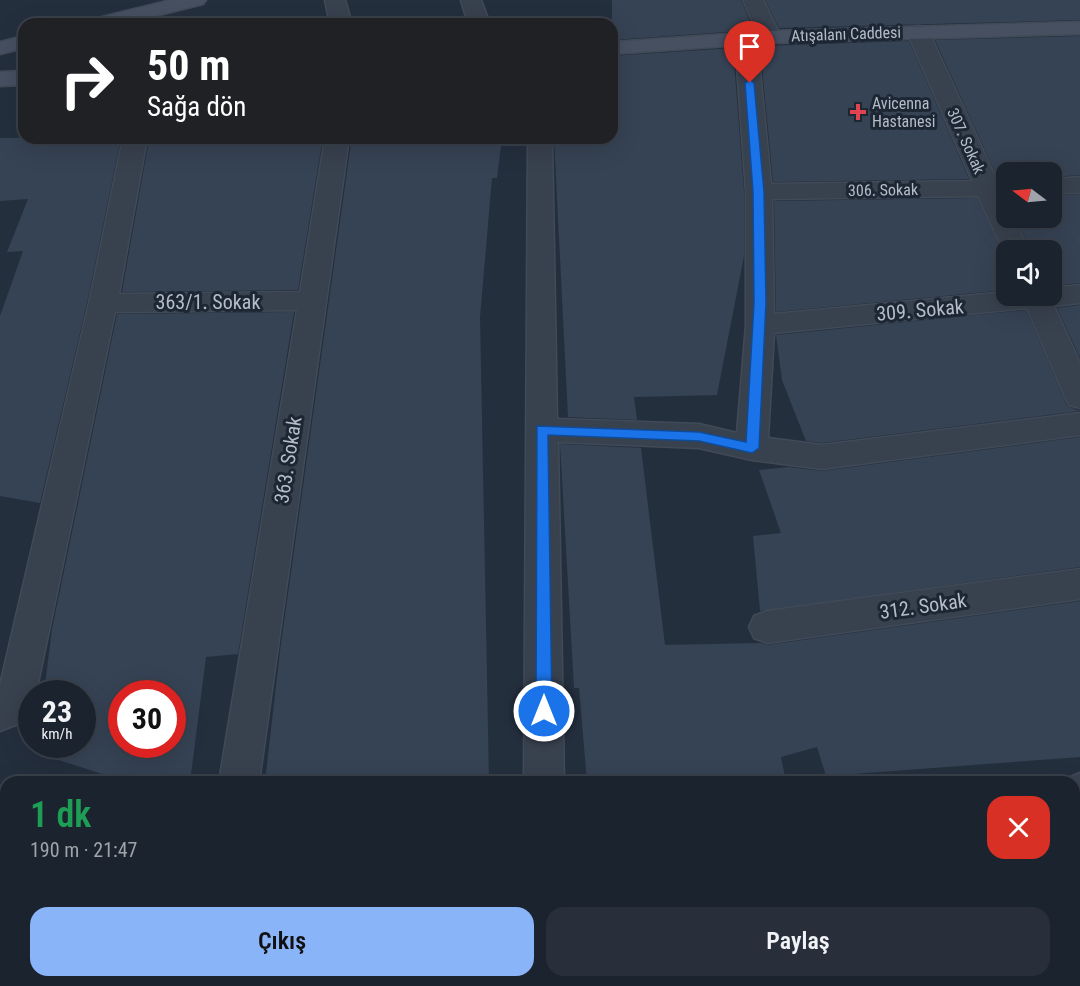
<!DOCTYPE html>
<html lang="tr">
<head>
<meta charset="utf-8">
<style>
	:root { --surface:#1b232e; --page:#282f3a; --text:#f1f3f6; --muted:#a0a4aa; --line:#39404a; --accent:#8ab4f8 }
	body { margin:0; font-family:"Roboto Condensed",sans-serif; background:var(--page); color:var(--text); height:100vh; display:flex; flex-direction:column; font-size:22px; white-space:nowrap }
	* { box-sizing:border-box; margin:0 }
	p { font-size:20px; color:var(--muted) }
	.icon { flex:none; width:33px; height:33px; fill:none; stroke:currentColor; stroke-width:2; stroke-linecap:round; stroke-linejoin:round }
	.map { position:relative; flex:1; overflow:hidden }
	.side { position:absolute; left:0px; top:776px; width:1080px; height:212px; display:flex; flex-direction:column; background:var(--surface); border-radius:18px 18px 0 0; box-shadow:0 6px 24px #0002,0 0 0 2px var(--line) }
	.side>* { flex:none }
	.banner { position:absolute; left:18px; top:18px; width:600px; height:126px; border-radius:18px; box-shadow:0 6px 24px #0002,0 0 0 2px var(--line); background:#202124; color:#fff; overflow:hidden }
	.needle { width:39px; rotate:286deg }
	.buttons { position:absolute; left:996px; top:162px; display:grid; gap:12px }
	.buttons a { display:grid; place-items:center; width:66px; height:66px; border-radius:12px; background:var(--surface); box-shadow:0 6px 24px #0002,0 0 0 2px var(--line); font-size:30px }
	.speed { position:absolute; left:18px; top:680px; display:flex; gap:12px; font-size:30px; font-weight:700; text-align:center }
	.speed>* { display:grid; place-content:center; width:78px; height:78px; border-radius:50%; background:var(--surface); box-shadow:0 6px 24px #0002,0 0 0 2px var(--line); line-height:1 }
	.speed small { font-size:15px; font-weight:400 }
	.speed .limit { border:9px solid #d22; background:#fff; color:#111 }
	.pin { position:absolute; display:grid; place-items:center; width:51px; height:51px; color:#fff; margin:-62px -26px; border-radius:50% 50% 50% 0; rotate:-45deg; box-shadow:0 0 6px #0007 }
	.pin .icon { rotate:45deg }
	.me { position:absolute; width:66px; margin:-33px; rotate:0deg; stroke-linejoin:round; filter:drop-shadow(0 0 4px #0008) }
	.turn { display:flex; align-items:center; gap:21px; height:126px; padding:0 30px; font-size:27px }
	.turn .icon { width:78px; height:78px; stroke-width:2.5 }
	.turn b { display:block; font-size:42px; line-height:51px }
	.round { display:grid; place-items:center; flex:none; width:63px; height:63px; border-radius:18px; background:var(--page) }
	.head { display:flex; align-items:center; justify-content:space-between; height:102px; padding:0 30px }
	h1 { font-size:36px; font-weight:600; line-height:45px; color:#1e9e55 }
	.action { display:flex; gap:12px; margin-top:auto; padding:12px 30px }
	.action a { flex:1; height:69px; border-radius:18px; background:var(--accent); color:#111; font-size:24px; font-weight:600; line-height:69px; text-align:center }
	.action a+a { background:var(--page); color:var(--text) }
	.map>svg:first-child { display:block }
	.building { fill:#364354; fill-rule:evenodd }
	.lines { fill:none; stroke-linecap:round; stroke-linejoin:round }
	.street-casing { stroke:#414a57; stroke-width:3 }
	.secondary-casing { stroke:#414a57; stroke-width:3 }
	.street { fill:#38414e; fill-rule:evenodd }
	.secondary { fill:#465061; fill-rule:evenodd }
	.route { fill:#1a73e8; stroke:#114b97; stroke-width:1.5 }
	.health-dot { fill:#e0444e; stroke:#1d2633; stroke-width:2 }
	.labels { text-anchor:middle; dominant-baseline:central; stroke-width:6; stroke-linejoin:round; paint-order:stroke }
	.far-street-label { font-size:16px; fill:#b4bcc9; stroke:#1d2633 }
	.far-poi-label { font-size:16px; fill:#b4bcc9; stroke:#1d2633; text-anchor:start }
	.street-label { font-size:20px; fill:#b4bcc9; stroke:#1d2633 }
</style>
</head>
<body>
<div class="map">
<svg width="1080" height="986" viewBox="0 0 1080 986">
	<rect width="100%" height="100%" fill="#242f3e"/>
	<path class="building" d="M612,0H741L754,30L612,40Z
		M765,0H1080V20L779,28Z
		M1080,36V175L1052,177V172H1006V179H998L935,40Z
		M909,41L969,179L773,182L760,46Z
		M733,48L744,192V256L717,395L634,397L637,420L568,417L554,138H612V56Z
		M0,138H121L87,303L40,503L0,496V316L23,251L7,252L28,199L0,201Z
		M364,138H502L497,178H492L480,317L489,782H265L280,651L351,143H364Z
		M237,143H322L298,290L122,292L148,145Z
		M1052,195H1080V283L1052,286V250H1030L1016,218H1052Z
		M977,198L1006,258V290L776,312L774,201Z
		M1080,305V358L1057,308Z
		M1026,310L1067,406L1080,411L822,443L806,441L782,380L776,335Z
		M294,312L238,654L206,657L190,782H127L37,753L38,744H82V693H44L52,629L117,314ZM122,693H172V744H122Z
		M1080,437V567L760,611L753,536L781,533L759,470L789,467L822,471Z
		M560,444L641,448L665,645L760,643L767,645L1080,601V757L826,776L817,747L781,757L785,777L587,782L579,688H574Z"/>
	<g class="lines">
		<g class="street-casing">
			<path id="street" d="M325,0H345L352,24H330Z
				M461,0H481L490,24H468Z
				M743,0H763L781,37L778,42H762Z
				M918,26L926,27L929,32L997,181H1006V195L1004,196L1006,218H1014L1028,250H1006V256L978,196L772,199L774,314L1006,292V296H1052V288L1080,285V303L1054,306L1080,363V408L1069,405L1065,397L1027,308L774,333L768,438L822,445L1080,413V435L822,469L752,460L699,448L558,442L564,782H524L528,138H552L557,419L699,424L737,433L746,325V192L735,39L738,34H754L757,39L771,184L972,181L907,32L910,27Z
				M123,138H147L119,294L300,292L325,138H349L259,782H219L297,310L115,312L36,693H32V712L28,720L0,731V685L89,303Z
				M1080,177V193H1052V179Z
				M1080,569V599L767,643L754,638L749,627L754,616L767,611Z
				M1080,773V811L1074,812V782H1059Z
				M186,981H232L231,986H185Z
				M522,981H568V986H522Z
				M860,981H906L908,986H862Z"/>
		</g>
		<g class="secondary-casing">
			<path id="secondary" d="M171,0H206L203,4L123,24H86L90,20Z
				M1080,22V34L770,43L612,54V42L770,31Z
				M24,36V48L0,54V42Z
				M24,71V85L0,86V72Z"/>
		</g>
		<use href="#street" class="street"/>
		<use href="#secondary" class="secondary"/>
	</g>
	<path class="route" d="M750,80L754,83L764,192L766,303L759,448L752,453L699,441L548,435L552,711L549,716L544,718L538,716L536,711L537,426L699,432L746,442L754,303L753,192L745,83Z"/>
	<path class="health-dot" d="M855 103h6v6h6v6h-6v6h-6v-6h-6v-6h6z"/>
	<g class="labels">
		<g class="far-street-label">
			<text transform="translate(846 34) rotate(-2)">Atışalanı Caddesi</text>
			<text transform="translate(966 141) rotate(66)">307. Sokak</text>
			<text transform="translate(883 190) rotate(-1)">306. Sokak</text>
		</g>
		<g class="far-poi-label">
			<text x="872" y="103">Avicenna<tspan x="872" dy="18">Hastanesi</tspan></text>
		</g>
		<g class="street-label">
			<text x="208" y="302">363/1. Sokak</text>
			<text transform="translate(920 310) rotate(-5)">309. Sokak</text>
			<text transform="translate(288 460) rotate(-81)">363. Sokak</text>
			<text transform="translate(923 606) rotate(-8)">312. Sokak</text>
		</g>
	</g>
</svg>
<div class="buttons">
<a><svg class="needle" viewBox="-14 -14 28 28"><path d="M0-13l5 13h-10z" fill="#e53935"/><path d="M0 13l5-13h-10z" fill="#a0a4aa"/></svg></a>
<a><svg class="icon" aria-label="sound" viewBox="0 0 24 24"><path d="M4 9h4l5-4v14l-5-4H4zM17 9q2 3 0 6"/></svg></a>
</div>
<div class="speed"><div>23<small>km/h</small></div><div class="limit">30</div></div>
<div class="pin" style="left:750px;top:83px;background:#d93025"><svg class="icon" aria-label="arrive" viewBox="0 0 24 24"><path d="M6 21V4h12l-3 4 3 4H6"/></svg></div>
<svg class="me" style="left:544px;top:711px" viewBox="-20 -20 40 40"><circle r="17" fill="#1a73e8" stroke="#fff" stroke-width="3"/><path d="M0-11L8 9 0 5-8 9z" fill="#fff"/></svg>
<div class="banner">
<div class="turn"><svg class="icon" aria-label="right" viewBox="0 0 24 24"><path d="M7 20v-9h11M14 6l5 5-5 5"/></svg><div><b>50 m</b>Sağa dön</div></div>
</div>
<section class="side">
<div class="head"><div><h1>1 dk</h1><p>190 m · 21:47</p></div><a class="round" style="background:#d93025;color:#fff"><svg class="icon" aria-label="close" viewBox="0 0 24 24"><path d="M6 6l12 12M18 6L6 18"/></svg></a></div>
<div class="action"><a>Çıkış</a><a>Paylaş</a></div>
</section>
</div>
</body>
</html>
